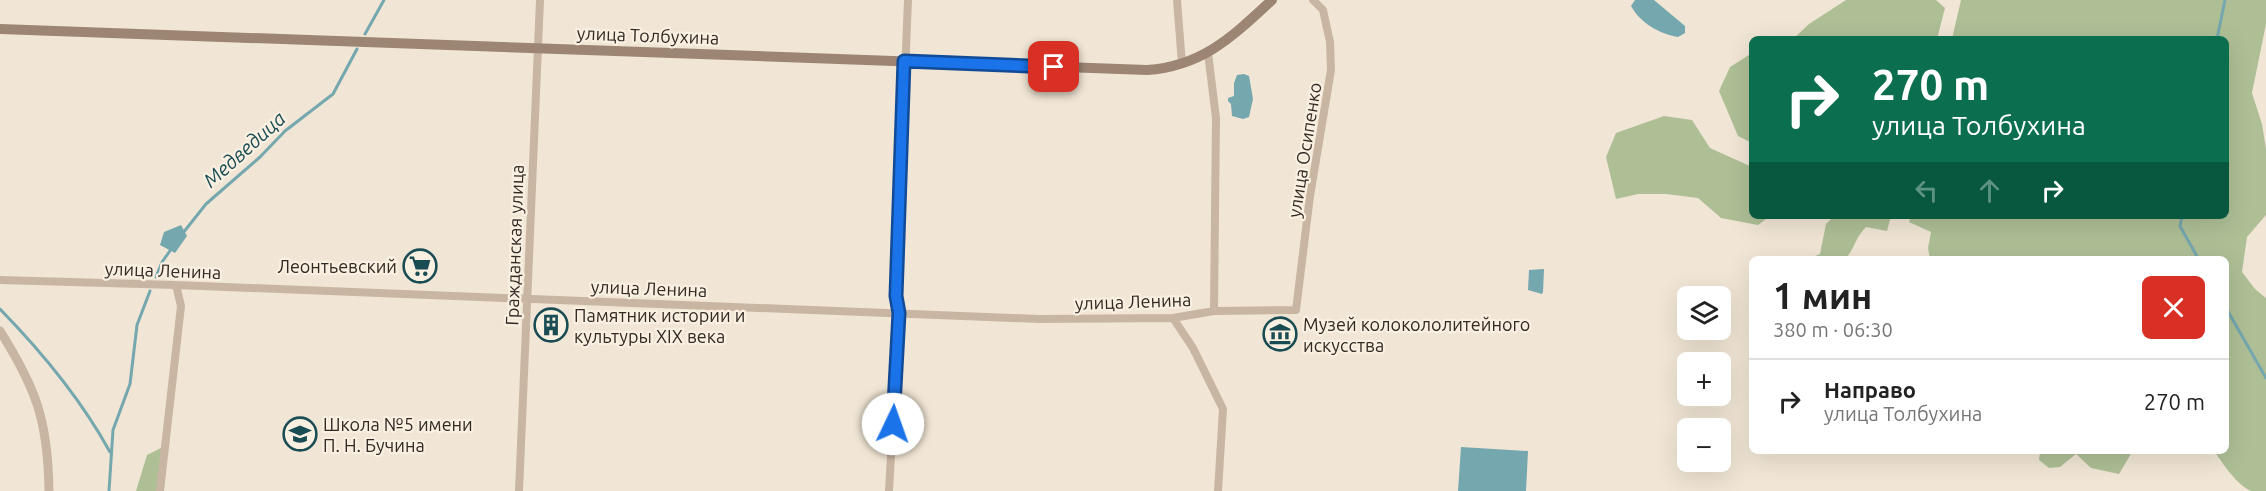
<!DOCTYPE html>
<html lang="ru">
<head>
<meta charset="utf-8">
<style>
	:root { --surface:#fff; --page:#f2f2f2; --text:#222; --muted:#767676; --line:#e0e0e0 }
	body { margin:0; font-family:Ubuntu,sans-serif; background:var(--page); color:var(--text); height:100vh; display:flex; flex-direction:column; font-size:22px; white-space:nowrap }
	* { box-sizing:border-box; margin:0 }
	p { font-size:20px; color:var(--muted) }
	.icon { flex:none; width:33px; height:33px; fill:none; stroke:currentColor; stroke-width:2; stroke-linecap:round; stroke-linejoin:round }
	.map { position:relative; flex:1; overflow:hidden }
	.drawer { position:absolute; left:1749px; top:256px; width:480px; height:198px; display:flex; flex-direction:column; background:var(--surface); border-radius:9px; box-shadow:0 6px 24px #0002 }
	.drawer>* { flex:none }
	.top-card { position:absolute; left:1749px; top:36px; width:480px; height:183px; border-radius:9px; box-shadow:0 6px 24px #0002; background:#0b6e4f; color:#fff; overflow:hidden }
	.tools { position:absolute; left:1677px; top:286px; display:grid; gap:12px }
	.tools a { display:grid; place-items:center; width:54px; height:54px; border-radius:9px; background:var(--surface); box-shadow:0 6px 24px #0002; font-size:30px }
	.pin { position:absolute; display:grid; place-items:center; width:51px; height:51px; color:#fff; margin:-26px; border-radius:12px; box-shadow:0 3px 9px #0006 }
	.me { position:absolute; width:66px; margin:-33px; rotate:3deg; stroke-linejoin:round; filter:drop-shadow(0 0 4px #0008) }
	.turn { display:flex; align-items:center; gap:21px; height:126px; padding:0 24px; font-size:27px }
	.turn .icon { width:78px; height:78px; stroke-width:2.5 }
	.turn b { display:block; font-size:42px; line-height:51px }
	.lanes { display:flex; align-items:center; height:57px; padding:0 24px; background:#0003; justify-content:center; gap:30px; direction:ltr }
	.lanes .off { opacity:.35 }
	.round { display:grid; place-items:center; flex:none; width:63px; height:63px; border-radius:9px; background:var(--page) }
	.overview { display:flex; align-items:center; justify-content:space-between; height:102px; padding:0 24px }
	h1 { font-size:36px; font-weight:700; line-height:45px }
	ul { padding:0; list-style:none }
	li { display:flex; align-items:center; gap:18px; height:84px; padding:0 24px; border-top:2px solid var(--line) }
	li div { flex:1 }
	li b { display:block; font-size:22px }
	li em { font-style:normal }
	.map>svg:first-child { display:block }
	.green { fill:#aebf96 }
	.water { fill:#74a7ae }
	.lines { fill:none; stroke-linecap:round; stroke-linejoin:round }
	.stream { stroke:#74a7ae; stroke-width:3 }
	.minor { stroke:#c9b6a2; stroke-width:8 }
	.tertiary { stroke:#c9b6a2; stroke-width:9 }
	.secondary { stroke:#9c8573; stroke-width:10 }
	.route-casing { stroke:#114b97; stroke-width:15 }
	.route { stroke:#1a73e8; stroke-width:10 }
	.labels { text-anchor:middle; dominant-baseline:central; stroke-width:4.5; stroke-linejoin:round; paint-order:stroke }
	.street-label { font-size:18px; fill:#332a24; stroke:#f9f0e1 }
	.poi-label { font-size:18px; fill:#332a24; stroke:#f9f0e1; text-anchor:start }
	.water-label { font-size:20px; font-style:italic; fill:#1a4c54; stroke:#f9f0e1 }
</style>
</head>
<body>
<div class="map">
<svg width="2266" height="491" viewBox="0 0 2266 491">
	<rect width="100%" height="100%" fill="#f1e6d5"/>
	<path class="green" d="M1846,0H1936L1945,8L1937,39H1793L1809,24Z
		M1961,0H2266V24L2252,93L2262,124L2266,149V215L2247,237L2242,272L2255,289L2266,298V491C2262,491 2255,491 2251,491C2237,485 2223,464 2215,452H2226V260L1930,259L1928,248L1931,232L1909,222L1911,216H2226V39H1952Z
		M1752,53V143L1738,136L1719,91L1730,67Z
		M1664,116L1692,120L1710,148L1752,167V216H1770L1758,225L1721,218L1698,198L1666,194H1638L1616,199L1606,157L1616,133Z
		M1834,216H1891L1887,231L1866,227C1854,239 1855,249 1845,259H1808L1820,254L1826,224Z
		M163,447L158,491H136L147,455Z
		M2040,452H2132L2119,474L2091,468L2076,454L2060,467L2049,468L2039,460Z"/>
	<path class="water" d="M1635,0H1654L1685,26V33L1678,37C1660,34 1640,23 1631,6Z
		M1244,74L1249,76L1253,99L1249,117L1243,119L1232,116L1231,104L1228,101V98L1234,96V83L1237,75Z
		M181,225L187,236L175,253L160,245L164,232Z
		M1544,269L1543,292L1542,294L1528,290L1529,270Z
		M1461,447L1528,451L1526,491H1458Z"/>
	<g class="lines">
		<path class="stream" d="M365,34L384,0
			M2217,39L2225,0
			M2182,216L2180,226L2199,260
			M183,233L206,204L260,157L285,131L333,94L357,49
			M156,277L162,262L172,248
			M2226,308L2266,378
			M0,309C42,352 81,399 110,452
			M109,491L113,430L130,384L137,325L150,291"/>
		<path class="minor" d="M1177,0L1182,64
			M1208,53L1216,118L1214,311
			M0,280L176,285L1040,319L1173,318L1214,311L1296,310L1310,196L1331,70L1330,42L1323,10L1313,0
			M1173,318L1193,348L1223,409L1218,491
			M160,491L181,306L176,285
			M519,491L540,0
			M889,491L899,313L896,296L908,0"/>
		<path class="tertiary" d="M0,331C37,390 48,422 49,491"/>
		<path class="secondary" d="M0,29L1147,70C1203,66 1233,36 1272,0"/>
	</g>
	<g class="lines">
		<g class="route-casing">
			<path id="route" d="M893,424L899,313L896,296L904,61L1054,67"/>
		</g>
		<use href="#route" class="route"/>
	</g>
	<defs>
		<g id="supermarket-ring" transform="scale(1.725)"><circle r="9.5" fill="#f9f0e1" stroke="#1a4c54" stroke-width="1.5"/><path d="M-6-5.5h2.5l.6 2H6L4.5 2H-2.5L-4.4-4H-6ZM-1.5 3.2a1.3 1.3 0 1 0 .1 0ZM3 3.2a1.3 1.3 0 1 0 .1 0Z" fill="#1a4c54"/></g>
		<g id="building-ring" transform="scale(1.725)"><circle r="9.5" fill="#f9f0e1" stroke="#1a4c54" stroke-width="1.5"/><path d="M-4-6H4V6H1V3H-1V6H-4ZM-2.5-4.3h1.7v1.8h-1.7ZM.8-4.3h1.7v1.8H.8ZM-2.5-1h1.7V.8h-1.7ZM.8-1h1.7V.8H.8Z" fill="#1a4c54"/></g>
		<g id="museum-ring" transform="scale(1.725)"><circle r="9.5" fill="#f9f0e1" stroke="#1a4c54" stroke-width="1.5"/><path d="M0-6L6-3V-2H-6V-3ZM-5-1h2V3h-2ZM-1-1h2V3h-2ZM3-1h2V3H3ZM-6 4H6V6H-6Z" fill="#1a4c54"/></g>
		<g id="school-ring" transform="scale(1.725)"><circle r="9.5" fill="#f9f0e1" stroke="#1a4c54" stroke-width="1.5"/><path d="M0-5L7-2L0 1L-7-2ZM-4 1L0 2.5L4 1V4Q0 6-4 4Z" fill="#1a4c54"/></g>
	</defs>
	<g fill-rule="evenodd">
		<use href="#supermarket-ring" x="420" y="266"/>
		<use href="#building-ring" x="551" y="325"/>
		<use href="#museum-ring" x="1280" y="334"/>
		<use href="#school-ring" x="300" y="434"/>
	</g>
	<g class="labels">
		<g class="street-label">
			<text transform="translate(648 35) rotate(2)">улица Толбухина</text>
			<text transform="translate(1304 150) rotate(-81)">улица Осипенко</text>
			<text transform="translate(514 245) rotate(-88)">Гражданская улица</text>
			<text transform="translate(163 270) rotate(2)">улица Ленина</text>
			<text transform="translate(649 288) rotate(2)">улица Ленина</text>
			<text transform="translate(1133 301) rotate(-2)">улица Ленина</text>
		</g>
		<g class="poi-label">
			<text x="397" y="266" text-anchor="end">Леонтьевский</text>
			<text x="574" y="315">Памятник истории и<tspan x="574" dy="21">культуры XIX века</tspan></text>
			<text x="1303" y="324">Музей колокололитейного<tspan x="1303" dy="21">искусства</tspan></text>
			<text x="323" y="424">Школа №5 имени<tspan x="323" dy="21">П. Н. Бучина</tspan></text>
		</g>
		<g class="water-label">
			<text transform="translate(244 149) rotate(-42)">Медведица</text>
		</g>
	</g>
</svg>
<div class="tools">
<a><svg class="icon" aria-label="layers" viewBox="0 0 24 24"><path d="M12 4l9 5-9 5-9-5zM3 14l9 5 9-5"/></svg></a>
<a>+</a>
<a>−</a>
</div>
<div class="pin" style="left:1054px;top:67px;background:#d93025"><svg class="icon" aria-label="arrive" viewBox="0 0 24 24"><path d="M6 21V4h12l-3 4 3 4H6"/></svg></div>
<svg class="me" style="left:893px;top:424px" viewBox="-20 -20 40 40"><circle r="19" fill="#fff"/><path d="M0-13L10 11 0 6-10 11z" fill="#1a73e8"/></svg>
<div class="top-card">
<div class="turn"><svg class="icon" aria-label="right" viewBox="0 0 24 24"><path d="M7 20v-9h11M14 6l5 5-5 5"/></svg><div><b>270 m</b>улица Толбухина</div></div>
<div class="lanes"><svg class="icon off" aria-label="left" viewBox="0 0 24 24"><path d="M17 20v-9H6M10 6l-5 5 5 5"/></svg><svg class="icon off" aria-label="ahead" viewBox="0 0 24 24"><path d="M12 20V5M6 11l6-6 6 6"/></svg><svg class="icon" aria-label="right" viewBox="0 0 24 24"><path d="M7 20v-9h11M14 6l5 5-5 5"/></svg></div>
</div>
<section class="drawer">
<div class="overview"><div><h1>1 мин</h1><p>380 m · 06:30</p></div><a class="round" style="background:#d93025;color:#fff"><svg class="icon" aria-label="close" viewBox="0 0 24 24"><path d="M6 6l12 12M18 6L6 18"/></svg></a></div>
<ul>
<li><svg class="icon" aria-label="right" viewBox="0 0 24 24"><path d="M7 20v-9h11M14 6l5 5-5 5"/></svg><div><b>Направо</b><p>улица Толбухина</p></div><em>270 m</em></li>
</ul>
</section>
</div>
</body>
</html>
